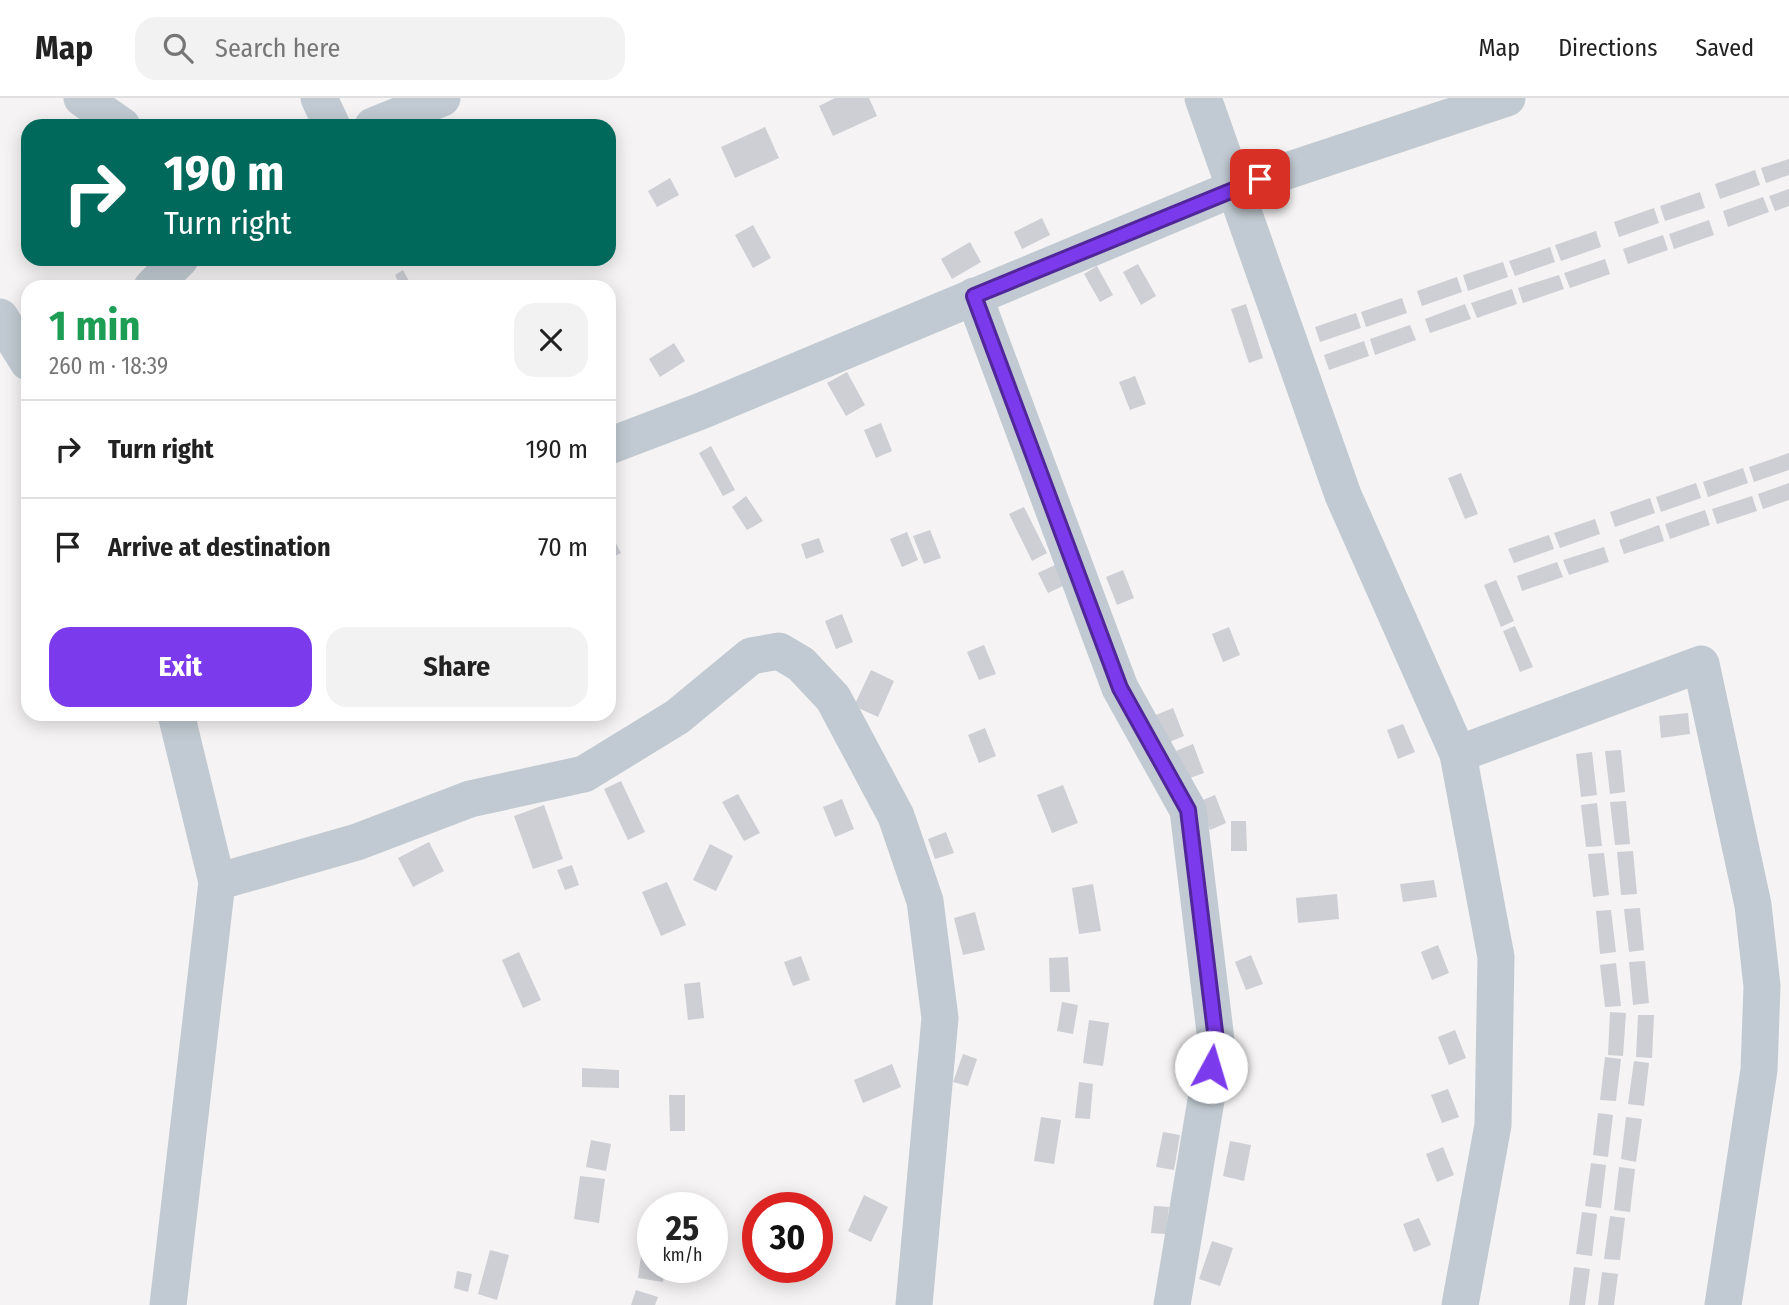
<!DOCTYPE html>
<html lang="en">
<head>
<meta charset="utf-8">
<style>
	:root { --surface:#fff; --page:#f2f2f2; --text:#222; --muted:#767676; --line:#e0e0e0; --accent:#7c3aed }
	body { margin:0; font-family:"Fira Sans Condensed",sans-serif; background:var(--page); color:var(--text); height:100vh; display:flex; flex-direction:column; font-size:26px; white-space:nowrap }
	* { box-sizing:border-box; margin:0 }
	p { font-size:23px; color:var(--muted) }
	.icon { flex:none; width:38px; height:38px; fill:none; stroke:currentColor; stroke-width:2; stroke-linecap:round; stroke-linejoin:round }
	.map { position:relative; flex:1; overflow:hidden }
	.drawer { position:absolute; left:21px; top:182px; width:595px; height:441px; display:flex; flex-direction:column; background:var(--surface); border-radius:21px; box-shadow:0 4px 18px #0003 }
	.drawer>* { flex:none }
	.guide { position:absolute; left:21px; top:21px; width:595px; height:147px; border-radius:21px; box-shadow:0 4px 18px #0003; background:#00695c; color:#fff; overflow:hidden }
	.speed { position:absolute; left:637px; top:1094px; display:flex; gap:14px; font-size:35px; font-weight:700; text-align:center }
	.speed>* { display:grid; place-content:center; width:91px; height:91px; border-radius:50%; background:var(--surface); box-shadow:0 4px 18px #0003; line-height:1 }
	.speed small { font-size:18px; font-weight:400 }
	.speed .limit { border:10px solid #d22; background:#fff; color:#111 }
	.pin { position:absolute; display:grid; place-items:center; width:60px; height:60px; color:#fff; margin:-30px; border-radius:14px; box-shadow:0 4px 10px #0006 }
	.me { position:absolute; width:77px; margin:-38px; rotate:6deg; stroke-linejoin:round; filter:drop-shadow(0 0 5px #0008) }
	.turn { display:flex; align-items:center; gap:24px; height:147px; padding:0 28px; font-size:32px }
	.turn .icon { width:91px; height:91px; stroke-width:2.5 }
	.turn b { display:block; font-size:49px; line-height:60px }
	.round { display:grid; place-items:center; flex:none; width:74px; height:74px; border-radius:21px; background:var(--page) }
	.headline { display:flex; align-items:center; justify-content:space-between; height:119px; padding:0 28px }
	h1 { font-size:42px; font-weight:700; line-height:52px; color:#1e9e55 }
	.button { display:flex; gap:14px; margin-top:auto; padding:14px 28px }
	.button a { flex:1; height:80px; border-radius:21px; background:var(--accent); color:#fff; font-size:28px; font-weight:700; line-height:80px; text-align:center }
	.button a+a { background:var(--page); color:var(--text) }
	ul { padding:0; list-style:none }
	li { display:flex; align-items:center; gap:21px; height:98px; padding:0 28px; border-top:2px solid var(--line) }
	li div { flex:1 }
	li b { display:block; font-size:26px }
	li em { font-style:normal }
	header { display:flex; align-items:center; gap:42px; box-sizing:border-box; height:98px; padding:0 35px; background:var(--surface); border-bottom:2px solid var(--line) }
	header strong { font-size:33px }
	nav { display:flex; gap:38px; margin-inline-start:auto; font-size:24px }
	.search { width:490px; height:63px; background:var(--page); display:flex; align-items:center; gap:18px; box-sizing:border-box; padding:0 24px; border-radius:21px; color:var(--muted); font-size:26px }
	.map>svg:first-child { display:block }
	.building { fill:#cdcfd5 }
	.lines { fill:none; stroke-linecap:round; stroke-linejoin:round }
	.minor { stroke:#c1cad2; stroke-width:37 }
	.route-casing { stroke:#51269a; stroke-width:18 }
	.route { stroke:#7c3aed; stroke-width:12 }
</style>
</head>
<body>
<header>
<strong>Map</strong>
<div class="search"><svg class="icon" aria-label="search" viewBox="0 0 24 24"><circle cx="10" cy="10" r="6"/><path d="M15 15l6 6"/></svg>Search here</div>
<nav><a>Map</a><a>Directions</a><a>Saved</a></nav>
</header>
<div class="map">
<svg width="1789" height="1207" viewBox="0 0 1789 1207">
	<rect width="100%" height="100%" fill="#f5f3f3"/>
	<path class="building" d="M835,0H869L877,18L833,38L819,8Z
		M765,29L779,60L735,80L721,49Z
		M1789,61V77L1766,85L1761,70Z
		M1755,72L1760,87L1720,101L1715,86Z
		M670,80L679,97L657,109L648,93Z
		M1789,91V108L1775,113L1769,98Z
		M1700,94L1705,110L1665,123L1660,108Z
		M1763,99L1769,114L1728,129L1723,113Z
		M1654,110L1659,125L1619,139L1614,124Z
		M1042,120L1050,137L1022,151L1014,134Z
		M1709,122L1714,137L1674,151L1669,136Z
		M753,127L771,160L753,170L735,137Z
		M1596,133L1601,149L1561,163L1555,147Z
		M1663,137L1668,152L1628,166L1623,151Z
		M970,144L981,164L952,181L941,161Z
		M1550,149L1555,164L1515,178L1509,163Z
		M1605,161L1610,176L1570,190L1564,175Z
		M1503,164L1508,179L1468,193L1463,177Z
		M1138,166L1156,198L1141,207L1123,174Z
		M1097,168L1113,197L1100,204L1084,176Z
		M403,172L410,185L401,189L395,177Z
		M1559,177L1564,191L1523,205L1518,190Z
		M1457,179L1462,194L1422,208L1417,193Z
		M1512,191L1517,206L1477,220L1471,205Z
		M1402,200L1407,215L1366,229L1361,214Z
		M1246,206L1263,260L1249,265L1231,211Z
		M1465,206L1471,221L1430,235L1425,221Z
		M1356,215L1361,230L1320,244L1315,229Z
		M1410,227L1416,242L1375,257L1370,241Z
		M1364,243L1369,258L1329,272L1324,257Z
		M674,245L685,263L660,279L649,261Z
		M847,274L865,307L846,318L827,285Z
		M1135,278L1146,306L1130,312L1119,284Z
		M881,325L892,353L876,360L864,332Z
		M711,348L735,392L723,398L699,355Z
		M1789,355V372L1754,384L1749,369Z
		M1743,370L1748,385L1708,399L1703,384Z
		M1461,375L1478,416L1465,421L1448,380Z
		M1696,385L1701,400L1661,414L1656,399Z
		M1789,385V402L1763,411L1758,396Z
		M746,398L763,423L747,432L732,409Z
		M1752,398L1757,413L1717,426L1712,411Z
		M1650,400L1655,415L1615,429L1610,414Z
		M1024,409L1047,455L1032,463L1009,416Z
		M1705,412L1710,427L1670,441L1665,426Z
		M1595,421L1600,436L1560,450L1554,435Z
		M1659,427L1664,443L1624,456L1619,442Z
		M609,432L621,455L609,461Z
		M930,432L941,460L924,466L913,438Z
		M907,434L918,462L902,469L890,441Z
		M1549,437L1554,451L1514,465L1508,451Z
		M819,440L824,454L806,461L801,446Z
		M1604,449L1609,464L1569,477L1563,462Z
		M1557,464L1563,479L1522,493L1517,478Z
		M1055,467L1065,487L1048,495L1038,475Z
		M1123,472L1134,500L1117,507L1106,479Z
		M1496,482L1514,523L1501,529L1484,487Z
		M842,516L853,544L836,551L825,523Z
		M1515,528L1533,569L1520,574L1503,533Z
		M1229,529L1240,557L1223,564L1212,536Z
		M984,547L996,576L979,582L967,554Z
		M871,572L894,583L878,619L854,608Z
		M1173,610L1184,638L1167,645L1156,617Z
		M1688,615L1690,636L1661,640L1659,618Z
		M1403,626L1415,654L1398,661L1387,632Z
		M985,630L996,658L979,665L968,637Z
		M1193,646L1204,675L1187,681L1176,653Z
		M1621,652L1625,694L1610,696L1605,653Z
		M1592,654L1597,697L1581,699L1576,656Z
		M621,683L645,734L628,742L604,691Z
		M1063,687L1078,725L1052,735L1037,697Z
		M738,696L760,735L744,743L722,704Z
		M1215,697L1226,725L1210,732L1198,704Z
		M842,701L854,731L835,739L823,709Z
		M1626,703L1630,746L1615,747L1610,704Z
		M1597,705L1602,748L1586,749L1581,707Z
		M544,707L563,761L533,771L514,718Z
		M1231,723H1246L1247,753H1231Z
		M946,734L954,755L935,761L928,741Z
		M429,744L444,773L413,789L398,760Z
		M710,746L733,758L716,793L693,782Z
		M1633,753L1637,796L1621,797L1617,754Z
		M1604,755L1609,797L1593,799L1588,756Z
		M572,767L579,787L565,792L557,772Z
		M1434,782L1437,799L1403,804L1400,786Z
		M667,784L686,827L661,838L642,794Z
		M1093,786L1101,833L1079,836L1072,790Z
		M1337,796L1339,821L1298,825L1296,800Z
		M1640,810L1644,852L1629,854L1624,811Z
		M1611,812L1616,854L1600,856L1596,813Z
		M975,814L985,852L963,857L954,820Z
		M1438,847L1449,875L1432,882L1421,854Z
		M519,854L541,902L523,910L502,862Z
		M1251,857L1263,886L1246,892L1235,864Z
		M801,858L810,882L793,888L784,864Z
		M1068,859L1070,894H1050L1049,860Z
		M1645,863L1649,905L1633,907L1629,864Z
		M1616,865L1621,908L1605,909L1600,867Z
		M700,884L704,920L688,922L684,886Z
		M1062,904L1078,907L1073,936L1057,933Z
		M1610,914L1626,915L1623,958L1608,957Z
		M1638,917H1654L1652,960L1636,959Z
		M1089,922L1109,925L1103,968L1083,965Z
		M1455,932L1466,960L1449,967L1438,939Z
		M963,956L977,961L968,988L953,984Z
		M1605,959L1621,961L1616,1003L1600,1002Z
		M1634,963L1649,965L1644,1008L1628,1006Z
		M892,966L901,989L863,1005L854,982Z
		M582,970L619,972V990L582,989Z
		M1079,984L1093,986L1090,1021L1075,1020Z
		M1448,991L1459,1019L1442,1025L1431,997Z
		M669,997H685V1033H670Z
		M1598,1015L1613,1017L1608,1059L1593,1057Z
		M1041,1019L1061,1022L1054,1066L1034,1063Z
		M1626,1019L1642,1021L1636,1064L1621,1061Z
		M1163,1034L1180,1037L1174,1072L1156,1069Z
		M591,1042L611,1046L606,1073L586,1069Z
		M1230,1043L1251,1047L1244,1083L1223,1078Z
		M1443,1049L1454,1077L1437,1084L1426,1056Z
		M1591,1065L1606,1067L1601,1110L1585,1108Z
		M1619,1069L1635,1071L1630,1114L1614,1112Z
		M580,1078L605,1081L599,1125L574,1121Z
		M864,1097L888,1109L871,1144L848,1133Z
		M1154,1108L1169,1109L1166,1136L1151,1135Z
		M1582,1114L1597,1116L1592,1158L1576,1156Z
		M1610,1118L1625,1120L1620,1162L1604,1161Z
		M1419,1120L1431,1147L1414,1154L1403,1126Z
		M644,1137L653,1139V1169H665L663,1184L638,1180Z
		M1212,1143L1233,1150L1220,1188L1199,1181Z
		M490,1152L509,1157L497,1202L478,1196Z
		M763,1169H792L784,1185L761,1174Z
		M1574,1169L1590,1171L1585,1207H1569Z
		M457,1173L472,1176L468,1194L454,1190Z
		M1602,1174L1618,1176L1614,1207H1598Z
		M636,1192L658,1199L655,1207H631Z"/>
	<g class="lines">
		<path class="minor" d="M82,0L122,28
			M319,0L332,28
			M1203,0L1343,397L1458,656L1496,859L1493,1027L1460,1207
			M373,28L442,0
			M152,189L180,161
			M974,198L1120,590L1188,712L1216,942L1172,1207
			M0,219L28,264
			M609,348L701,313L1235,90L1507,0
			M1458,656L1701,566L1753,807L1762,888L1759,972L1723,1207
			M217,784L357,744L470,701L584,676L677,619L751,558L779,553L801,566L833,600L896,718L925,803L940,920L914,1207
			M168,1207L217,784L176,616"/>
	</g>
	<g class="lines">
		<g class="route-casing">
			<path id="route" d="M1211,969L1216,942L1188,712L1120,590L974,198L1260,81"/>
		</g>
		<use href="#route" class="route"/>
	</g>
</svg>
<div class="speed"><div>25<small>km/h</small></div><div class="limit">30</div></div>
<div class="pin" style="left:1260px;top:81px;background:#d93025"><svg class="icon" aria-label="arrive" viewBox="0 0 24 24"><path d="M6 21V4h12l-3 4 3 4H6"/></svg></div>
<svg class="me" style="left:1211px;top:969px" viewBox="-20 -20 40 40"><circle r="19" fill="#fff"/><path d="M0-13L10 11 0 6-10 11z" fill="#7c3aed"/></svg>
<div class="guide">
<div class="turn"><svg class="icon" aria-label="right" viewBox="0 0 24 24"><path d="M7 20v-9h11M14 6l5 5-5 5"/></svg><div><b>190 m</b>Turn right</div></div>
</div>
<section class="drawer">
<div class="headline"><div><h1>1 min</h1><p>260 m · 18:39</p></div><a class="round"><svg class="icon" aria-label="close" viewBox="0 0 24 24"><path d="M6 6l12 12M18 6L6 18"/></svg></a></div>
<ul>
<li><svg class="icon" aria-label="right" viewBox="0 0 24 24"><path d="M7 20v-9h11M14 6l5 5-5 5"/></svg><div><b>Turn right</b></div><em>190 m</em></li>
<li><svg class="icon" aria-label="arrive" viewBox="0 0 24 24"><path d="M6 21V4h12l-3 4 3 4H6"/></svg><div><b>Arrive at destination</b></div><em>70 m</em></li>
</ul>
<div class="button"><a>Exit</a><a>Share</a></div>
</section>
</div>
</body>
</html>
